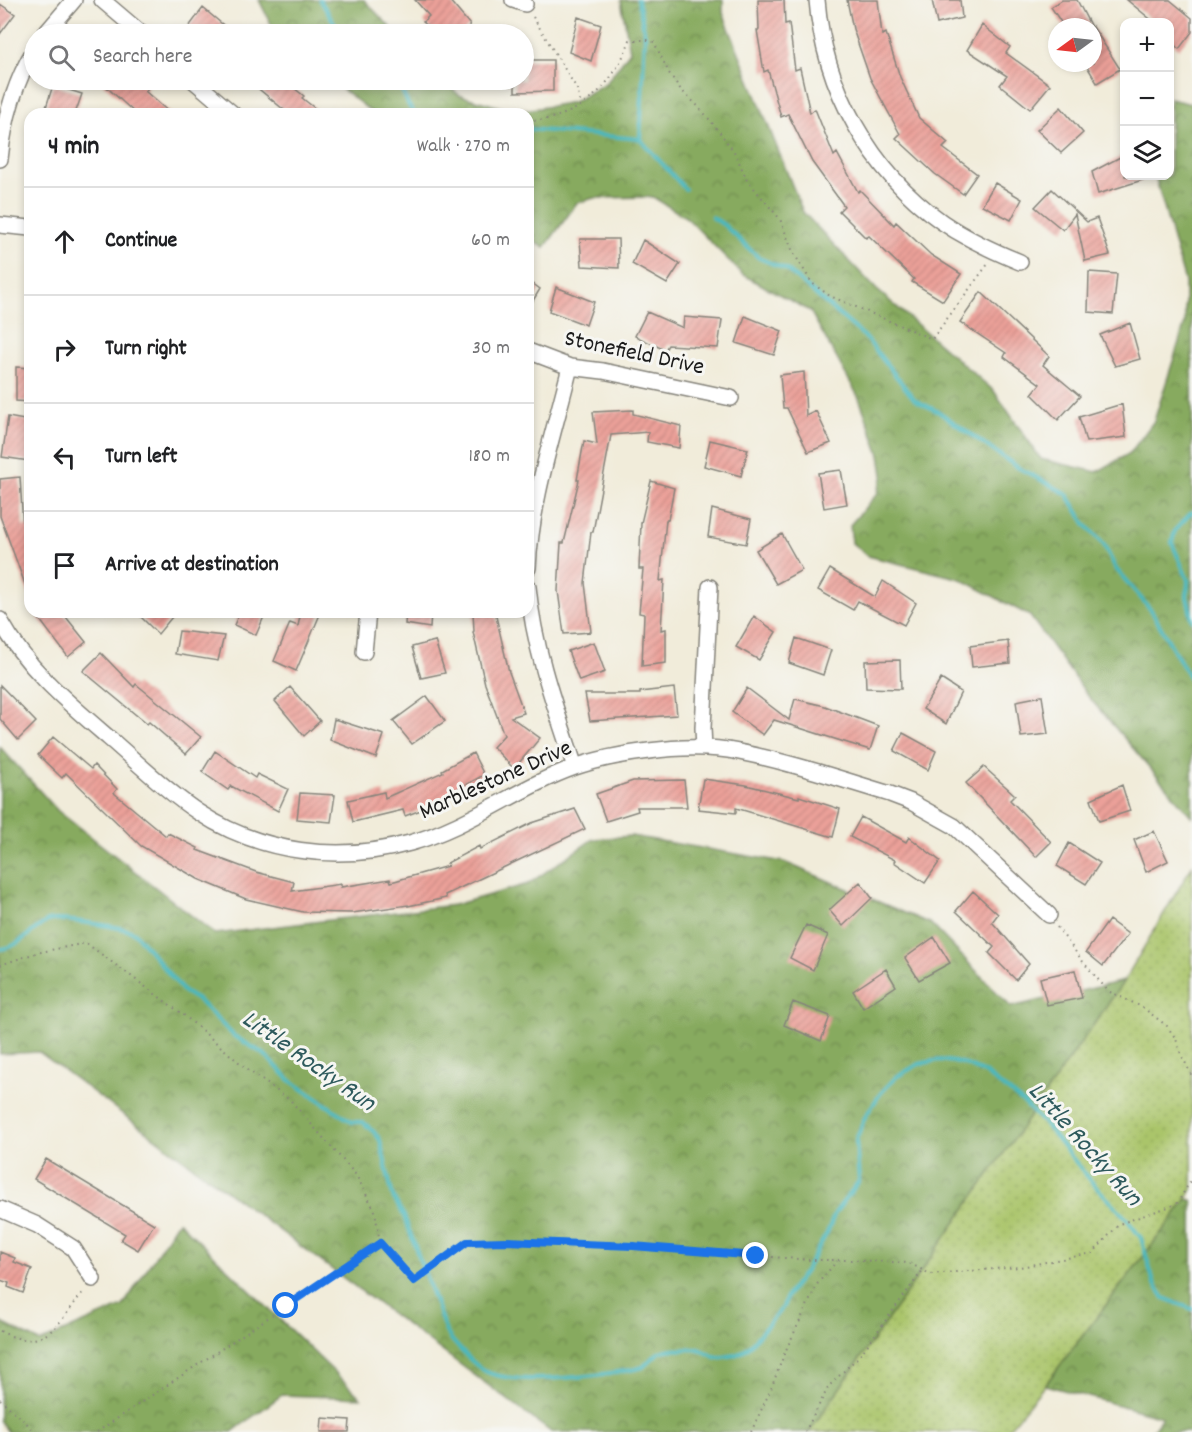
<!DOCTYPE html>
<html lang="en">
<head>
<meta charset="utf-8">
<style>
	body { margin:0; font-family:Dekko,sans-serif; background:#f6f6f6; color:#202124 }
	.controls { position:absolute; right:18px; top:18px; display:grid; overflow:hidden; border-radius:12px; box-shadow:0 3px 9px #0003 }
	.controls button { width:54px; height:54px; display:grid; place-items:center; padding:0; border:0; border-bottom:2px solid #e0e0e0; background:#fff; color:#202124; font:30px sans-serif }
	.compass { position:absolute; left:1048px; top:18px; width:54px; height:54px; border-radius:50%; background:#fff; box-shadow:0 3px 9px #0003; rotate:255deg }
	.stop { position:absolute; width:18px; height:18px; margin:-14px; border:4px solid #1a73e8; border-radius:50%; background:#fff }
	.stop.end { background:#1a73e8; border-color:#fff; box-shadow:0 2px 6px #0008 }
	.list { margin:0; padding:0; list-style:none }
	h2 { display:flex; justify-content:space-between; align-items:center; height:78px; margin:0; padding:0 24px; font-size:26px }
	h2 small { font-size:20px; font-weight:400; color:#757577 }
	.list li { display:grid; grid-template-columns:39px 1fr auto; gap:18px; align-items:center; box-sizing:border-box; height:108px; padding:0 24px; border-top:2px solid #e0e0e0 }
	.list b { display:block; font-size:22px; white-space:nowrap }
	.list em { font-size:20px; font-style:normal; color:#757577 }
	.icon { flex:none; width:33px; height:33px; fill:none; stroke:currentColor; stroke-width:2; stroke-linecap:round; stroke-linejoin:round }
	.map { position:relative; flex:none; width:1192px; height:1432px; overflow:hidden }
	.search { position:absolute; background:#fff; box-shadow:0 3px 9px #0003; left:24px; top:24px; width:510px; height:66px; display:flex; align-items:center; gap:15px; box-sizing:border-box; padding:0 21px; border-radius:33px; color:#757577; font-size:22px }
	.panel { position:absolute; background:#fff; box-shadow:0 3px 9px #0003; left:24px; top:108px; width:510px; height:510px; border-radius:18px }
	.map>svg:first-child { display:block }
	.grass { fill:url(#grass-dots); stroke:#637044; stroke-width:1.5 }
	.forest { fill:url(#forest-crowns); stroke:#52633e; stroke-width:1.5 }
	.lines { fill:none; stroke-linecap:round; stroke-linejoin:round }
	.stream { stroke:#49b8bf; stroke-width:4 }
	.building { fill:url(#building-hatch) }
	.minor-casing { stroke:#86847b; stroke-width:18 }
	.path { stroke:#86847b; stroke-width:2; stroke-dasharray:1.5 4.5; stroke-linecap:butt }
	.minor { stroke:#fff; stroke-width:15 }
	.route { stroke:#1a73e8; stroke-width:8 }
	.labels { text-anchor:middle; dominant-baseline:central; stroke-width:6; stroke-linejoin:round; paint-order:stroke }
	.street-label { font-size:24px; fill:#1c1c1c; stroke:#f6f6f2 }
	.water-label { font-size:26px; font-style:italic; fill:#2e5a5d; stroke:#f6f6f2 }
</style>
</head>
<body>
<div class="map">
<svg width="1192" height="1432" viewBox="0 0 1192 1432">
	<defs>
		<pattern id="grass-dots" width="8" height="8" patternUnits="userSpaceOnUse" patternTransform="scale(1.5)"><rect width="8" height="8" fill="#aac56b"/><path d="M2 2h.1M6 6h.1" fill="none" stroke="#92a95c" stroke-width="1.8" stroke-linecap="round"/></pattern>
		<pattern id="forest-crowns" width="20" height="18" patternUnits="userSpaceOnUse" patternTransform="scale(1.5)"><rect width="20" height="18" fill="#87aa5f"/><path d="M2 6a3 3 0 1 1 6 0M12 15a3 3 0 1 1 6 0" fill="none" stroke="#6e8a4e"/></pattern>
		<pattern id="building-hatch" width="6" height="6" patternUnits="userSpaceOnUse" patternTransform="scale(1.5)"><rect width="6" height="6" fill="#eba099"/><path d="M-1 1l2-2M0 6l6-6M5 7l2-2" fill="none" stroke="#c98983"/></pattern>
	</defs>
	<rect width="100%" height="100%" fill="#f6f6f2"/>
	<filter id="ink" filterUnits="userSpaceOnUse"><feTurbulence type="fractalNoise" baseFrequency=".0167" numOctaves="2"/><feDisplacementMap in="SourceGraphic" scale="12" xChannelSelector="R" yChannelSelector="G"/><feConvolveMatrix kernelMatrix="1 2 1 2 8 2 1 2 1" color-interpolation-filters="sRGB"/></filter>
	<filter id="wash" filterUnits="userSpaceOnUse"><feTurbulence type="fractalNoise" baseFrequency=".008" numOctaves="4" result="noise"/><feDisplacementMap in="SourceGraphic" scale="24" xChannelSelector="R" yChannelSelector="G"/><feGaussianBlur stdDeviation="1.35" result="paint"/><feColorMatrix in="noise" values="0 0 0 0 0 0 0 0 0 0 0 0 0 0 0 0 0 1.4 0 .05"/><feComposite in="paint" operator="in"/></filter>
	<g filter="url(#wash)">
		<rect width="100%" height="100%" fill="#f1ecda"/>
		<path class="grass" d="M1192,866V1189L1187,1199L1045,1385L1006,1432H809L1124,981Z"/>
		<path class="forest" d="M259,0H364L397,34H276Z
			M621,0H723V13L803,212L876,289L994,391L1041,459L1097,472L1130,453L1154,421L1185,323V282L1155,176H1170V99L1192,104V817L1088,696L1030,616L961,579L868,556L852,543L850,525L877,494L883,475L880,455L859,398L810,311L743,275L687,218L653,197L594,198L577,203L545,247L528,239V114H374L331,80H443L459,95L516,112L574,102L607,82L630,51Z
			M0,747L58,811L215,934L454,905L528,884L593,839L631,836L784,862L931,924L1011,1007L1124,981L809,1432H551L39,1052L0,1054Z
			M1187,1199L1192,1200V1432H1151L1162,1417L1045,1385Z
			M178,1221L361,1398L282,1395L232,1432H8L0,1421V1322L40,1342L123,1306Z"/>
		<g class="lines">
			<path class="stream" d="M320,0L339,30L344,34
				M638,0L645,35L640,139
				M397,80L409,106L415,114
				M528,129L640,139L685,189
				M712,217L724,225L759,258L787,270L865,337L915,400L939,412L1017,467L1067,494L1086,525L1104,545L1116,569L1151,610L1192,682
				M1192,512L1175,530L1172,543L1188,580L1187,596L1192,620
				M0,949C19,948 31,929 48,921C57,917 125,927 135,933L184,992L199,1001L234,1036L264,1054L291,1081L352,1122H363L375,1133L380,1140L393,1197L404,1216L446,1332C453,1343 474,1365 485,1371C514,1387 603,1375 636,1369L643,1367L658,1353L666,1350L699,1349L717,1358L735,1355L742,1352L751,1344L783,1307L787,1296L805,1271L827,1233L835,1213L859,1181L856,1140L865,1117L880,1094L896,1077L919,1064L939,1060L962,1063L985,1073L1025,1104L1050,1130L1091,1181L1126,1218L1141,1238L1154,1283L1164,1298L1192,1309"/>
		</g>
		<g id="blocks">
			<path class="building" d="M415,0H449L470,25L460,34H437L423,22L429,16Z
				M758,0H784L785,24L789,23L795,70L800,68L810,113L815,109L834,156L837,153L858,192L860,190L894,225L896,222L931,255L961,274L943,301L912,282L914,279L869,236L866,238L839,211L844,206L812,162L788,114L781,117L768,70L764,72L757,30H759Z
				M847,0H878L882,35L886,33L900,77L919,118L948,143L943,148L977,174L963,194L935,174L896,138L900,134L870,78L853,29Z
				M932,0H960L962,18L937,24Z
				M1062,0H1077L1091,27H1064L1051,7Z
				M1127,0H1170L1192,18V32L1179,49L1170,41V22H1154Z
				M0,4L15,14L0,34Z
				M203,8L234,34H196L188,28Z
				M578,17L601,25L591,61L569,52Z
				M982,25L1010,47L1006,53L1050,85L1030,109L1000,85L1007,76L967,50Z
				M1093,27L1120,69L1097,83L1085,63H1093Z
				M524,60H553V91L515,92V80H524Z
				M99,80H138L148,88L145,91L171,114H136Z
				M248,80H284L304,96L302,98L322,114H289Z
				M53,85L82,94L75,114H44Z
				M1061,107L1083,133L1061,153L1037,130Z
				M1122,156L1125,162V176H1149V178L1098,194L1092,172Z
				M995,183L1022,199L1011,220L982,205Z
				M1052,189L1087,222L1097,218L1110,255L1085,261L1075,214L1063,230L1035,207Z
				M580,239H618L619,268L582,266Z
				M643,240L680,264L667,284L632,264Z
				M1089,272L1117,274L1113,314L1088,312Z
				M528,280L540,289L528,309Z
				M556,287L594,302L586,325L549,311Z
				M981,292L1049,356L1043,365L1080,396L1058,420L1032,394L1040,384L1004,357L1006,353L960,322Z
				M647,312L683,328L684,317L722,320L718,348L668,345L665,350L635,336Z
				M745,316L782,331L774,355L736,343Z
				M1130,323L1140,359L1115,366L1100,335Z
				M16,367L30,368V402L16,401Z
				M804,372L806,416L816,411L831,443L808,452L787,408H783L780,375Z
				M1122,404L1126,437L1086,442L1079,417Z
				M633,410V414L681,426L679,448L647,442L648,432L611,435L593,532H591L585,583L591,632L564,634L558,591L561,543H564L579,480H577L584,441L597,444L593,412Z
				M8,417L30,421L29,461L2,457Z
				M710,440L748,449L741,476L704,466Z
				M841,470L847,504L824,508L818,473Z
				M20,477L23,527L30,524L29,595L0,516V479Z
				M651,481L674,488L668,520H666L660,581L664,580L661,630L666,629V663L642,666L644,614L639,613L643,569H639L641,523Z
				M712,509L751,519L746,544L708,537Z
				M782,534L802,570L776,584L756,550Z
				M830,569L875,597L883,581L916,603L904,625L858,601L853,610L818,590Z
				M34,612H62L86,642L68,657Z
				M136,612H167L172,617L158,634Z
				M240,612H266L256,635L234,625Z
				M301,612H321L296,671L274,661L290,623L298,626Z
				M406,612H431L430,628L405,624Z
				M473,612H495L509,672L524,713L511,717L540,738L514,769L493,747L504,735L485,684L473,632L474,631Z
				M754,616L776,632L759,660L736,647Z
				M179,631L224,636L218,661L175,654Z
				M796,638L831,650L823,675L789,663Z
				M435,641L445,673L421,678L412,647Z
				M1008,641L1010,663L972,667L970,646Z
				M594,642L605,672L579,681L568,651Z
				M101,653L134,687L136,684L201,737L186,754L149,722L147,724L83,671Z
				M900,660L901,689L866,688L865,661Z
				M941,679L961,692L946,724L923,709Z
				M0,685L36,722L18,740L0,719Z
				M290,687L320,721L304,736L275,701Z
				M674,688L677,715L590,721L585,694H640V692Z
				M747,688L789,720L795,699L825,706L878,726L870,750L774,720L763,735L732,712Z
				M427,696L445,721L412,744L393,721Z
				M1042,696L1048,734L1021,737L1016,701Z
				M334,719L384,735L376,758L330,740Z
				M903,733L936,751L928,770L894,751Z
				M53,737L91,769L94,765L117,789L114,793L166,836L168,833L198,848L197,850L256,872L294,882L292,891L341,884V887L390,879L391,882L448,866L447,863L479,846L480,849L532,823L575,809L585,829L445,895L446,898L408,906V905L352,913L303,912L246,899L198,879L141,846L66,773L62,778L38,755Z
				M215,751L255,778L257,774L288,789L278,811L231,786L228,790L202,772Z
				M473,753L484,775L441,798L442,802L405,816L403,810L353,822L348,800L384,792L385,798L443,772L442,770Z
				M984,767L1015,795L1010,800L1051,842L1036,857L966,783Z
				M703,779L746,785L799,798V796L840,809L833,837L736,808V813L698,809Z
				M684,780L687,807H637L638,811L606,821L596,794L633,781Z
				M1122,785L1130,811L1099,821L1091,799Z
				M300,793L335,795L331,822L297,819Z
				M861,817L906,842L909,837L940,861L925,883L894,862L895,860L850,837Z
				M1154,831L1168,861L1146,872L1134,840Z
				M1069,843L1100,863L1086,884L1057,866Z
				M860,882L872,898L843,926L829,910Z
				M973,891L998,914L992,922L1029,964L1016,980L989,953L994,947L956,911Z
				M1109,920L1128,934L1103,966L1086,952Z
				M806,925L828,935L813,970L790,958Z
				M934,937L950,963L919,980L905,958Z
				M886,969L896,986L863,1008L853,991Z
				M1075,970L1082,998L1047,1005L1040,978Z
				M793,1002L830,1016L821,1041L784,1025Z
				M46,1159L154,1224L138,1250L121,1240L125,1234L34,1179Z
				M0,1252L15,1258L14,1262L32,1269L23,1293L8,1287L9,1283L0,1280Z
				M322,1418L350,1420L349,1432H321Z"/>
		</g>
	</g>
	<g filter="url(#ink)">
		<use href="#blocks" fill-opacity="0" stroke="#86847b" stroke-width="1.5"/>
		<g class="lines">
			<g class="minor-casing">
				<path id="minor" d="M102,0L142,34
					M513,0L525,4
					M817,0C824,88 870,171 942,222C967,239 993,251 1020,262
					M45,34L74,0
					M193,80L233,114
					M0,159C4,120 14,84 34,50
					M0,225L30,228
					M528,351L570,367L603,371L731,398
					M528,568C531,500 554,433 570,367
					M528,587C534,649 555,707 575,767
					M0,620C27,669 67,702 109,738C138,763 166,791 198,812C260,853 338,863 410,843C469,827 518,787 575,767C598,759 625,754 649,751C678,747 710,746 739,752C790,762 840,779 890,794L911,802L954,826L1049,915
					M364,652L368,612
					M704,748L703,728L710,587
					M0,1209L37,1225L73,1248L93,1279"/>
			</g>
			<path class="path" d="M533,17L577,89L581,106
				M528,121C580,119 612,88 630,40H649L654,42L669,73L681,90L700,108L718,130L735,153L747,180L780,219L793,252L812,283L830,296L932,339L988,264
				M1057,927L1084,963L1108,991L1142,1007L1167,1026L1176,1039L1181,1054L1192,1076
				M0,965L36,953L86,943L185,1016L248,1070L291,1101L356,1175L375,1211L380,1243L414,1281L467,1242L506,1241L633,1246L811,1260H855L909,1263L930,1274L1020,1267L1093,1253L1119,1224L1177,1204L1192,1178
				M0,1331C46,1355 58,1323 84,1291
				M0,1399L36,1432
				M97,1432L380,1243
				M751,1432L771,1389L785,1352L818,1283L837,1261
				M805,1432L829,1386L860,1355L923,1270"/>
			<use href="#minor" class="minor"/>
		</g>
	</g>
	<g class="lines" filter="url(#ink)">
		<path class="route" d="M286,1306L380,1243L414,1281L467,1242L506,1241L633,1246L756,1256"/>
	</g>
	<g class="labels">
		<g class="street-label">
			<text transform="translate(634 354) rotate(12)">Stonefield Drive</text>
			<text transform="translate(496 781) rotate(-24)">Marblestone Drive</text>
		</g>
		<g class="water-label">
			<text transform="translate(308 1062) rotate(35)">Little Rocky Run</text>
			<text transform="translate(1084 1145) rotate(48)">Little Rocky Run</text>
		</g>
	</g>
</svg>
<div class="controls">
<button>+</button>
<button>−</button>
<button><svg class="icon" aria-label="layers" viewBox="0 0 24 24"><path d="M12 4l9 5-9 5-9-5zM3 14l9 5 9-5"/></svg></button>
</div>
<svg class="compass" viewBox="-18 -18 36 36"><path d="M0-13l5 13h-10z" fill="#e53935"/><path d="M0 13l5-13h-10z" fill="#757577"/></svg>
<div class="stop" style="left:286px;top:1306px"></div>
<div class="stop end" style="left:756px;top:1256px"></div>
<div class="search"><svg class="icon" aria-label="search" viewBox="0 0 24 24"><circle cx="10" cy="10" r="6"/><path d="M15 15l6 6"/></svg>Search here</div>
<section class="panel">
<h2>4 min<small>Walk · 270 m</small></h2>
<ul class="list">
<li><svg class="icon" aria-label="ahead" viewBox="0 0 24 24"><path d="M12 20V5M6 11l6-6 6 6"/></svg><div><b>Continue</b></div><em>60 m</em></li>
<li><svg class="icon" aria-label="right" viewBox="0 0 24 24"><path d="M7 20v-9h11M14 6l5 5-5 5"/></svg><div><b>Turn right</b></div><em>30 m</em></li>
<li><svg class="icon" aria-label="left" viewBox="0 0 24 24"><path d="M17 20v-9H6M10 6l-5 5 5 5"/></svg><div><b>Turn left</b></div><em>180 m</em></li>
<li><svg class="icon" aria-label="arrive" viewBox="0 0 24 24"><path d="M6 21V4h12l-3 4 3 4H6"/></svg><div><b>Arrive at destination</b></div></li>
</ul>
</section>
</div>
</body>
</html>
